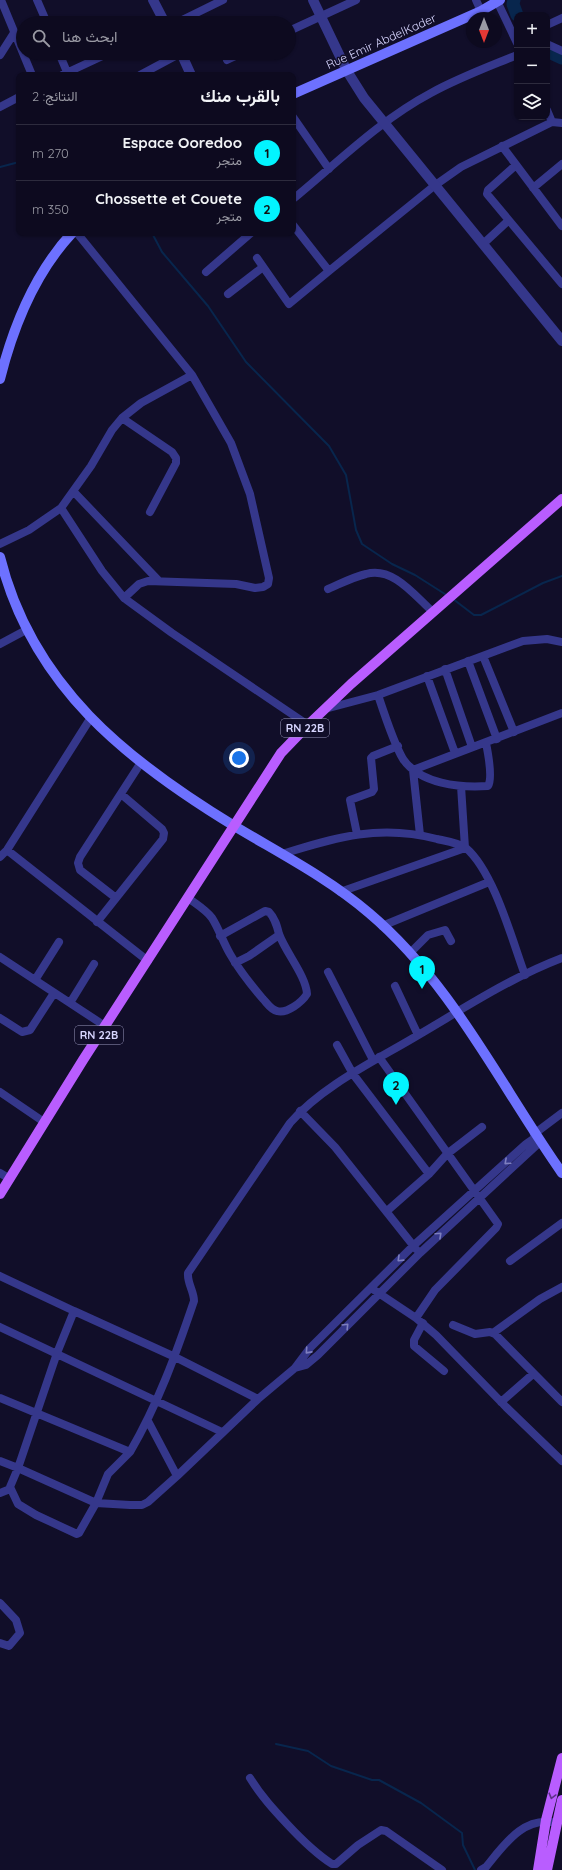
<!DOCTYPE html>
<html lang="ar">
<head>
<meta charset="utf-8">
<style>
	body { margin:0; font-family:Quicksand,Vazirmatn,sans-serif; background:#1b182c; color:#f1f3f6; direction:rtl }
	.controls { position:absolute; right:12px; top:12px; display:grid; overflow:hidden; border-radius:8px; box-shadow:0 1px 3px #0004 }
	.controls button { width:36px; height:36px; display:grid; place-items:center; padding:0; border:0; border-bottom:1px solid #2d2b3d; background:#0d0a1f; color:#f1f3f6; font:20px sans-serif }
	.compass { position:absolute; left:466px; top:12px; width:36px; height:36px; border-radius:50%; background:#0d0a1f; box-shadow:0 1px 3px #0004; rotate:180deg }
	.you { position:absolute; left:239px; top:758px; width:14px; height:14px; margin:-10px; border:3px solid #fff; border-radius:50%; background:#1a73e8; box-shadow:0 0 0 6px #1a73e833 }
	.badge { display:grid; place-items:center; width:26px; height:26px; border-radius:50%; background:#02f4ff; color:#111; font-size:13px; font-weight:700 }
	.pin { position:absolute; translate:-50% -33px; filter:drop-shadow(0 1px 2px #0008) }
	.pin::after { content:''; position:absolute; top:21px; width:14px; height:12px; background:inherit; clip-path:polygon(0 0,100% 0,50% 100%) }
	.list { margin:0; padding:0; list-style:none }
	h2 { display:flex; justify-content:space-between; align-items:center; height:52px; margin:0; padding:0 16px; font-size:17px }
	h2 small { font-size:13px; font-weight:400; color:#9a9aa4 }
	.list li { display:grid; grid-template-columns:26px 1fr auto; gap:12px; align-items:center; box-sizing:border-box; height:56px; padding:0 16px; border-top:1px solid #2d2b3d }
	.list b { display:block; font-size:15px; white-space:nowrap }
	.list p { margin:0; font-size:13px; white-space:nowrap; color:#9a9aa4 }
	.list em { font-size:13px; font-style:normal; color:#9a9aa4 }
	.icon { flex:none; width:22px; height:22px; fill:none; stroke:currentColor; stroke-width:2; stroke-linecap:round; stroke-linejoin:round }
	.map { position:relative; flex:none; width:562px; height:1870px; overflow:hidden; direction:ltr }
	.search { position:absolute; background:#0d0a1f; box-shadow:0 1px 3px #0004; left:16px; top:16px; width:280px; height:44px; display:flex; align-items:center; gap:10px; box-sizing:border-box; padding:0 14px; border-radius:22px; color:#9a9aa4; font-size:15px }
	.panel { position:absolute; background:#0d0a1f; box-shadow:0 1px 3px #0004; left:16px; top:72px; width:280px; height:164px; border-radius:8px; direction:rtl }
	.map>svg:first-child { display:block }
	.lines { fill:none; stroke-linecap:round; stroke-linejoin:round }
	.stream { stroke:#08264d; stroke-width:2 }
	.river { stroke:#08264d; stroke-width:13 }
	.minor { stroke:#35378b; stroke-width:8 }
	.tertiary { stroke:#35378b; stroke-width:10 }
	.secondary { stroke:#6d71ff; stroke-width:10 }
	.primary { stroke:#b95dff; stroke-width:10 }
	.oneway { stroke:#7e7fbf }
	.oneway2 { stroke:#5d3289 }
	.labels { text-anchor:middle; dominant-baseline:central; stroke-width:3; stroke-linejoin:round; paint-order:stroke }
	.shield { fill:#110e29; stroke:#9c9abf; stroke-width:1 }
	.shield-label { font-size:11px; font-weight:bold; fill:#d8d6ff }
	.street-label { font-size:12px; fill:#d8d6ff; stroke:#110e29 }
</style>
</head>
<body>
<div class="map">
<svg width="562" height="1870" viewBox="0 0 562 1870">
	<rect width="100%" height="100%" fill="#110e29"/>
	<g class="lines">
		<path class="stream" d="M0,167L19,162
			M152,233L162,252L208,306L246,362L329,446L346,475L356,530L362,544L392,564L415,575L448,596
			M453,599L474,615H481L543,583L562,576
			M276,1744L308,1751L331,1766L372,1780H379L421,1803L462,1833L463,1845L475,1870"/>
		<path class="river" d="M514,0L513,4L517,15
			M547,51L562,58"/>
		<path class="minor" d="M1,0L32,75
			M37,0L47,23
			M476,0L481,11
			M497,1L517,43
			M176,23L223,0
			M547,25L562,18
			M289,31L356,0
			M547,44L562,51
			M59,53L67,72
			M0,55L14,33
			M227,60L242,53
			M62,75L109,53
			M140,75L181,53
			M0,107L19,97
			M547,110L552,122
			M293,117L329,169
			M502,146L562,226
			M516,165L488,190L487,194L562,284
			M533,188L562,164
			M293,199C337,163 380,120 431,93C458,78 488,67 517,55
			M293,225L329,271L434,186L461,167L552,122L562,123
			M77,233L192,375L231,443L250,494L269,578L268,584L263,587L255,588L236,584L148,581L139,584L124,598
			M483,244L508,221
			M257,258L289,304L329,271
			M206,272L251,233
			M228,294L263,267
			M192,375L141,403L122,418L112,430L91,466L61,508L102,571L124,598L172,633L308,725
			M122,418L172,452L176,458V463L150,512
			M74,492L159,581
			M0,544L29,530L61,508
			M328,589C340,584 353,577 366,574C393,566 415,596 433,612
			M0,644L28,629
			M483,656L514,732
			M468,661L497,739
			M445,669L472,747
			M427,676L455,753
			M378,695C384,713 394,744 403,759C420,784 460,788 488,786C493,778 488,753 486,743
			M325,709L378,695L523,641L547,639L562,642
			M357,834L350,800L372,792L374,789L371,758L373,756L398,746
			M420,835L413,770L562,713
			M7,850L148,961
			M282,854C337,837 380,824 437,839C446,841 459,843 466,848C494,872 512,940 525,975
			M0,857L7,850L90,719
			M340,892L465,848L461,786
			M116,898L80,870L78,863L80,857L140,764
			M188,898C196,904 206,910 212,918C219,929 223,942 230,954C239,970 251,985 263,999C267,1003 271,1010 277,1011C287,1014 302,1002 307,994C306,976 286,953 279,934C277,926 275,918 269,912L265,911L220,936
			M97,922L163,839L164,833L162,829L121,794
			M382,926L489,882
			M410,953L428,935L445,930L451,941
			M0,957L105,1026
			M235,963L249,956L279,935
			M328,972L373,1060
			M35,980L59,942
			M395,986L418,1035
			M70,1003L94,964
			M0,1018L22,1032L30,1030L54,993
			M337,1045L353,1074L429,1174
			M379,1057L498,1224L496,1228L435,1290L416,1318
			M0,1092L44,1122
			M300,1111L335,1147L416,1249
			M534,1134L562,1113
			M0,1173L10,1179
			M387,1211L429,1174L447,1154L482,1127
			M510,1261L562,1223
			M0,1276L74,1311
			M374,1290L416,1318L436,1335L506,1407L562,1461
			M423,1323L414,1340V1346L444,1371
			M453,1325L475,1334L490,1332L495,1334L562,1402
			M0,1327L222,1432
			M493,1333L540,1299L562,1287
			M295,1368L306,1365L318,1355L420,1253L540,1142
			M0,1398L130,1452C158,1404 176,1354 194,1301C194,1291 187,1283 188,1273L290,1123C323,1085 377,1060 420,1034C466,1007 512,977 562,958
			M501,1402L533,1374
			M148,1421L177,1476L258,1399L295,1368L310,1348L413,1246L526,1144L536,1137
			M130,1452L108,1474L96,1503L79,1533L77,1534L36,1515L18,1504L10,1487L18,1468L96,1503L130,1505H142L148,1502L177,1476
			M0,1461L18,1468L57,1353L74,1311L175,1357L258,1399
			M0,1493L10,1489
			M0,1603L16,1620L20,1633L9,1646L0,1643
			M250,1778C261,1796 274,1810 288,1825C302,1840 315,1853 332,1864H336L358,1845L381,1830L386,1831L442,1870
			M481,1870L486,1867C504,1845 524,1815 556,1823"/>
		<path class="tertiary" d="M153,0L165,23
			M313,0L347,71L364,98L562,341
			M181,53L191,75"/>
		<path class="secondary" d="M293,94L481,11L500,0
			M0,379C13,327 35,273 72,233
			M0,557C32,686 127,761 236,827C281,854 328,878 369,913C452,983 500,1085 562,1173"/>
		<path class="primary" d="M0,1194L83,1060L281,753L308,725L351,684L562,499
			M538,1870L546,1820L562,1758
			M547,1870L562,1800"/>
	</g>
	<defs><path id="oneway-chevron" d="M-2-3.5L2.5 0L-2 3.5" fill="none" stroke-width="1.6" stroke-linecap="round" stroke-linejoin="round"/></defs>
	<g class="oneway">
		<use href="#oneway-chevron" transform="translate(507 1162) rotate(138)"/>
		<use href="#oneway-chevron" transform="translate(439 1235) rotate(-43)"/>
		<use href="#oneway-chevron" transform="translate(400 1259) rotate(136)"/>
		<use href="#oneway-chevron" transform="translate(346 1326) rotate(-46)"/>
		<use href="#oneway-chevron" transform="translate(308 1351) rotate(132)"/>
	</g>
	<use class="oneway2" href="#oneway-chevron" transform="translate(552 1796) rotate(105)"/>
	<g class="labels">
		<g class="shield">
			<rect x="281" y="719" width="48" height="18" rx="3"/>
			<rect x="75" y="1026" width="48" height="18" rx="3"/>
		</g>
		<g class="shield-label">
			<text x="305" y="728">RN 22B</text>
			<text x="99" y="1035">RN 22B</text>
		</g>
		<g class="street-label">
			<text transform="translate(381 41) rotate(-24)">Rue Emir AbdelKader</text>
		</g>
	</g>
</svg>
<div class="controls">
<button>+</button>
<button>−</button>
<button><svg class="icon" aria-label="layers" viewBox="0 0 24 24"><path d="M12 4l9 5-9 5-9-5zM3 14l9 5 9-5"/></svg></button>
</div>
<svg class="compass" viewBox="-18 -18 36 36"><path d="M0-13l5 13h-10z" fill="#e53935"/><path d="M0 13l5-13h-10z" fill="#9a9aa4"/></svg>
<div class="you"></div>
<div class="pin badge" style="left:422px;top:989px">1</div>
<div class="pin badge" style="left:396px;top:1105px">2</div>
<div class="search"><svg class="icon" aria-label="search" viewBox="0 0 24 24"><circle cx="10" cy="10" r="6"/><path d="M15 15l6 6"/></svg>ابحث هنا</div>
<section class="panel">
<h2>بالقرب منك<small>النتائج: 2</small></h2>
<ul class="list">
<li><span class="badge">1</span><div><b>Espace Ooredoo</b><p>متجر</p></div><em>270 m</em></li>
<li><span class="badge">2</span><div><b>Chossette et Couete</b><p>متجر</p></div><em>350 m</em></li>
</ul>
</section>
</div>
</body>
</html>
